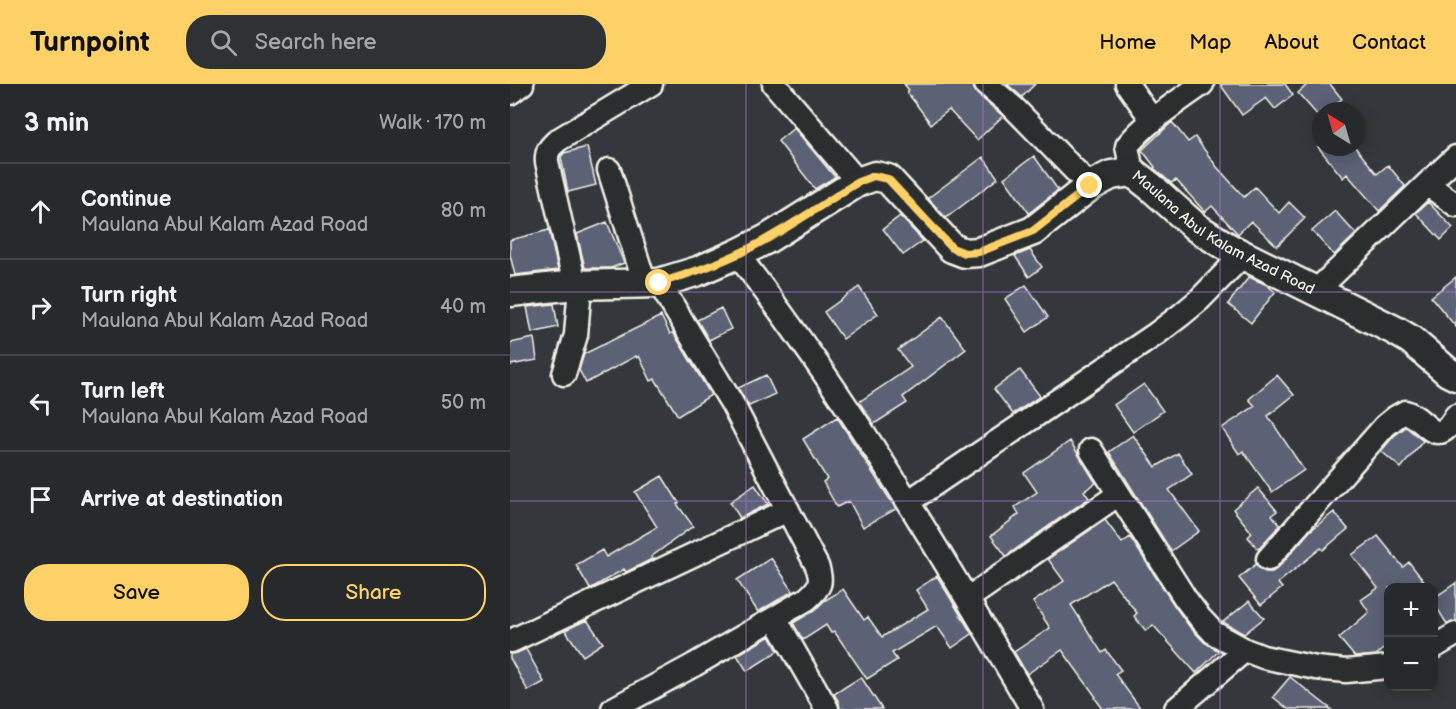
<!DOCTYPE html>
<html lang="en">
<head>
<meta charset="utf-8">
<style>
	body { margin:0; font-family:"Balsamiq Sans",sans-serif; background:#2f3235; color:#f1f3f6 }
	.controls { position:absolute; right:18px; bottom:18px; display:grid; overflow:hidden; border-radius:12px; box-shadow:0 3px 15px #0003 }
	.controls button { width:54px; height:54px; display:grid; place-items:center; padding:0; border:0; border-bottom:2px solid #434649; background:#272a2d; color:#f1f3f6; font:30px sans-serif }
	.compass { position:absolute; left:802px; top:18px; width:54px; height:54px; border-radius:50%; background:#272a2d; box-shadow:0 3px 15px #0003; rotate:323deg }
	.stop { position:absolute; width:18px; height:18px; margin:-14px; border:4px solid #ffd166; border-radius:50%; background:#fff }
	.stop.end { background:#ffd166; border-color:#fff; box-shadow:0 2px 6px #0008 }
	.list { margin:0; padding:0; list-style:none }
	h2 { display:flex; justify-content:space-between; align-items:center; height:78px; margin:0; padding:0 24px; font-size:26px }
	h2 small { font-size:20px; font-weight:400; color:#a4a7aa }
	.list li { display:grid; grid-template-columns:39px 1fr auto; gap:18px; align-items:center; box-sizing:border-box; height:96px; padding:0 24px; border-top:2px solid #434649 }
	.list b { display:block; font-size:22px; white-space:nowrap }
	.list p { margin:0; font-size:20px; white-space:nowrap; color:#a4a7aa }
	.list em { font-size:20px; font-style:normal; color:#a4a7aa }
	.actions { display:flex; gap:12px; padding:18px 24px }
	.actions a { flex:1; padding:14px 0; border:2px solid #ffd166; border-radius:24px; text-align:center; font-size:21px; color:#ffd166 }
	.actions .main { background:#ffd166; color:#111 }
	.icon { flex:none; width:33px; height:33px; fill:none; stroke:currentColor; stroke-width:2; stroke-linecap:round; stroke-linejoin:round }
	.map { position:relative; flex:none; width:946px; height:625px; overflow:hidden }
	header { display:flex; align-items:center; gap:36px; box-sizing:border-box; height:84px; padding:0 30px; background:#ffd166; color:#111 }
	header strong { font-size:28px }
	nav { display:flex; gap:33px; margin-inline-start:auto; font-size:21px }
	.search { width:420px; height:54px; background:#2f3235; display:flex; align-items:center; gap:15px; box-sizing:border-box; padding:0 21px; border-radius:24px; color:#a4a7aa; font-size:22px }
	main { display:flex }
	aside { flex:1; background:#272a2d }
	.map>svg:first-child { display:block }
	.building { fill:#5b6274; stroke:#f4f1e8; stroke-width:1.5 }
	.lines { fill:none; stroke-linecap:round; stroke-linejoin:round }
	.minor-casing { stroke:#f4f1e8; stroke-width:27 }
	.tertiary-casing { stroke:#f4f1e8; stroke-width:33 }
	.minor { stroke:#2a2d2e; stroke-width:22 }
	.tertiary { stroke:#2a2d2e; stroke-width:28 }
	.route { stroke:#ffd166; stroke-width:8 }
	.grid { fill:none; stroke:#a571cd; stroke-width:1.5; stroke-opacity:0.55 }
	.labels { text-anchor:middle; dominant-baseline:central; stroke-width:6; stroke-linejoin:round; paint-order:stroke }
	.street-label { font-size:15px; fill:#f4f1e8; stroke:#2a2d2e }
</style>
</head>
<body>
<header>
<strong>Turnpoint</strong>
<div class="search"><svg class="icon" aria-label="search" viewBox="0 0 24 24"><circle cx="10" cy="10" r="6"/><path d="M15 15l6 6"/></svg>Search here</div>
<nav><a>Home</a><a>Map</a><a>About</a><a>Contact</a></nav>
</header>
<main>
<aside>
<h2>3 min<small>Walk · 170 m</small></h2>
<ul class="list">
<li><svg class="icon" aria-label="ahead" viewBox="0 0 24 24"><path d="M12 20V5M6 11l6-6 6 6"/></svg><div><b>Continue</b><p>Maulana Abul Kalam Azad Road</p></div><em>80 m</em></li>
<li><svg class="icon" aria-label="right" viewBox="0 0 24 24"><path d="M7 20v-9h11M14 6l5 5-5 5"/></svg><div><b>Turn right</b><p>Maulana Abul Kalam Azad Road</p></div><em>40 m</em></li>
<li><svg class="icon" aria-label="left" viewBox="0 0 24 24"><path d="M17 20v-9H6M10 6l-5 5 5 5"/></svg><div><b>Turn left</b><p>Maulana Abul Kalam Azad Road</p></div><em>50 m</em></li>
<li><svg class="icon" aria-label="arrive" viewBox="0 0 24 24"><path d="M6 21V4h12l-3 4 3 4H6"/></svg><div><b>Arrive at destination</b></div></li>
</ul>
<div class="actions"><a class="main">Save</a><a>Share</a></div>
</aside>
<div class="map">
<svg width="946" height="625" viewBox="0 0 946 625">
	<rect width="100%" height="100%" fill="#34383c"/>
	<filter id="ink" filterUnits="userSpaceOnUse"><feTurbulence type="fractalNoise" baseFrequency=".0167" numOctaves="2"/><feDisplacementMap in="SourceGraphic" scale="12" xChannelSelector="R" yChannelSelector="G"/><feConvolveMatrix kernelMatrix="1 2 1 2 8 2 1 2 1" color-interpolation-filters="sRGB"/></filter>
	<g filter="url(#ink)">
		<path class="building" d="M394,0H463L464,5L467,10L493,32L467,56L439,26L421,40L397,8L399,6Z
			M497,0H525L512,13Z
			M710,0H775L783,11L765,25L756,14L732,31Z
			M798,0H820L832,15L818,27H811V33L810,34L788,9Z
			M662,38L678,58L685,53L707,83L734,113L745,103L769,129L779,118L795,134L767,162L741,137L728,150L702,122L695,128L666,96L661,99L645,85L644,84L645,83L632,66Z
			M284,44L325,93L305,105L268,57Z
			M77,63L86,101L58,108L51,73L54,69Z
			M808,63H845L867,90L878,81L895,102L869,127L837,90L833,94Z
			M524,72L548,106L519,129L494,94Z
			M473,73L488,94L436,134L418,114Z
			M918,118L943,144L931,156L906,129Z
			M825,127L846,150L824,171L802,147Z
			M390,132L413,157L393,171L373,145Z
			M97,138L114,179L101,184H75L67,150Z
			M39,146L48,186L5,191L0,171V156Z
			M520,166L532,183L519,193L505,172Z
			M739,193L757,201L765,208L741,239L718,220Z
			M946,193V243L921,213Z
			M516,201L538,233L517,248L495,215Z
			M349,203L368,230L333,255L314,228Z
			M44,220L48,243L22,249L17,223Z
			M211,224L221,245L199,256L187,236Z
			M151,232L160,250L163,248L201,311L168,332L145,295L141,297L129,272L127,274L126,272L76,299L69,286L74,270Z
			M432,233L456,265L393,313L397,319L364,340L349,318L401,283L388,266Z
			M24,254L27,276L0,281V259Z
			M510,286L530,312L503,330L484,305Z
			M256,291L265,310L239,322L228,304Z
			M767,291L784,311L758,332L794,386L762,408L733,367L729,370L712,344L745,322L739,315Z
			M634,300L653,327L623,348L604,321Z
			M327,333L386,425L353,443L339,417L327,423L313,398L317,395L293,355Z
			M896,343L913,357L891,384L871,367L884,352Z
			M623,351L646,383L668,369L682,390L659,406L689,447L661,467L599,368Z
			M560,357L586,399L574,407L579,414L496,472L481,452L509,430L505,423L527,408L514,389Z
			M152,392L169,419L167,420L183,442L141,473L142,475L116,488L114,485L80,505L66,481L92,466L96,473L147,443L125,408Z
			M245,401L258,420L230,434L220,418Z
			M748,404L767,427L762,431L770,441L748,465L738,453L742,449L723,425Z
			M824,428L838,445L813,466L811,464L768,499L772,504L751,521L729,494L746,480L750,485L756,488H762L768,484L800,447Z
			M595,436L612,459L620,453L664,521L679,542L694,558L709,567L686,589L643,541L636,547L624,532L627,529L601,495L561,521L592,569L596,566L611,586L605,590L631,625H593L585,614L586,613L552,566L517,590L504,568L540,544L523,518L554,497L538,475Z
			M868,452L893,483L899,478L919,504H879V560L866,571L845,573L829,554L859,528L851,516L868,504L842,471Z
			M261,474L283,507L248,528L227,496Z
			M427,492L462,550L442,564L427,542L382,569L387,576L357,595L324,547L321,549L316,541L293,556L283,539L304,527L314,517L333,505L354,536L358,533L372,553L418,525L406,506Z
			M946,499V537L937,540L924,519V514Z
			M739,517L754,534L734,550L713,538Z
			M77,536L93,559L73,572L55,546Z
			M260,552L268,567L237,587L227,571Z
			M16,565L34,598L18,607L0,574V570L7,569Z
			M351,593L372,625H330L329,618L324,610Z
			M780,593L821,625H778L763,613Z"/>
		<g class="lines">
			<g class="minor-casing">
				<path id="minor" d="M264,0L348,98
					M476,0L503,23L580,102
					M617,0L643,37
					M0,9L12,0
					M99,86L135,200
					M622,88L617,62C637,37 666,19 692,0
					M917,100L946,121
					M227,170C338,313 431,469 522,625
					M65,201L37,78C36,67 40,63 48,56L141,0
					M806,207L917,100L946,73
					M54,290L66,251L70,202
					M581,366L675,514L690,534L704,549L735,566L753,573L806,584L836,587L878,583
					M398,418L646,250L671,231L689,216L733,171
					M758,475L875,342L886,333L895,328C916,333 925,368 946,332
					M457,515L609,410
					M265,534L317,625
					M1,557L278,426
					M924,563L946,550
					M103,625L184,581L297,515C310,503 313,499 307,482L223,321L149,199
					M666,625L735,566"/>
			</g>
			<g class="tertiary-casing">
				<g id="tertiary">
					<path id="s1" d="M0,208L65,201L149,199L188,187L227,170L257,155L348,98L365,92L378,95L442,164L455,169L469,168L523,147L580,102L601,91L622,88L641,103L687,144L719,164L886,247L901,256L938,288L946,292"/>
				</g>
			</g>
			<use href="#minor" class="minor"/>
			<use href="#tertiary" class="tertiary"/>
		</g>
	</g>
	<g class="lines" filter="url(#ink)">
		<path class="route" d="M149,199C176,191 202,182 228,170C270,150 308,123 348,98L364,92L378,95L442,164L455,169L469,168L523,147L580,102"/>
	</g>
	<path class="grid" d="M236,0V625M473,0V625M710,0V625M0,208H946M0,417H946"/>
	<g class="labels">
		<g class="street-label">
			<text stroke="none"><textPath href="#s1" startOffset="813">Maulana Abul Kalam Azad Road</textPath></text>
		</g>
	</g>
</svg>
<div class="controls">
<button>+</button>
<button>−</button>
</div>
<svg class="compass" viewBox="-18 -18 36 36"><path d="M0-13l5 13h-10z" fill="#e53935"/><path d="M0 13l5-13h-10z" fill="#a4a7aa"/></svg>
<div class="stop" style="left:149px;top:199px"></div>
<div class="stop end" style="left:580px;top:102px"></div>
</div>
</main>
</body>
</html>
